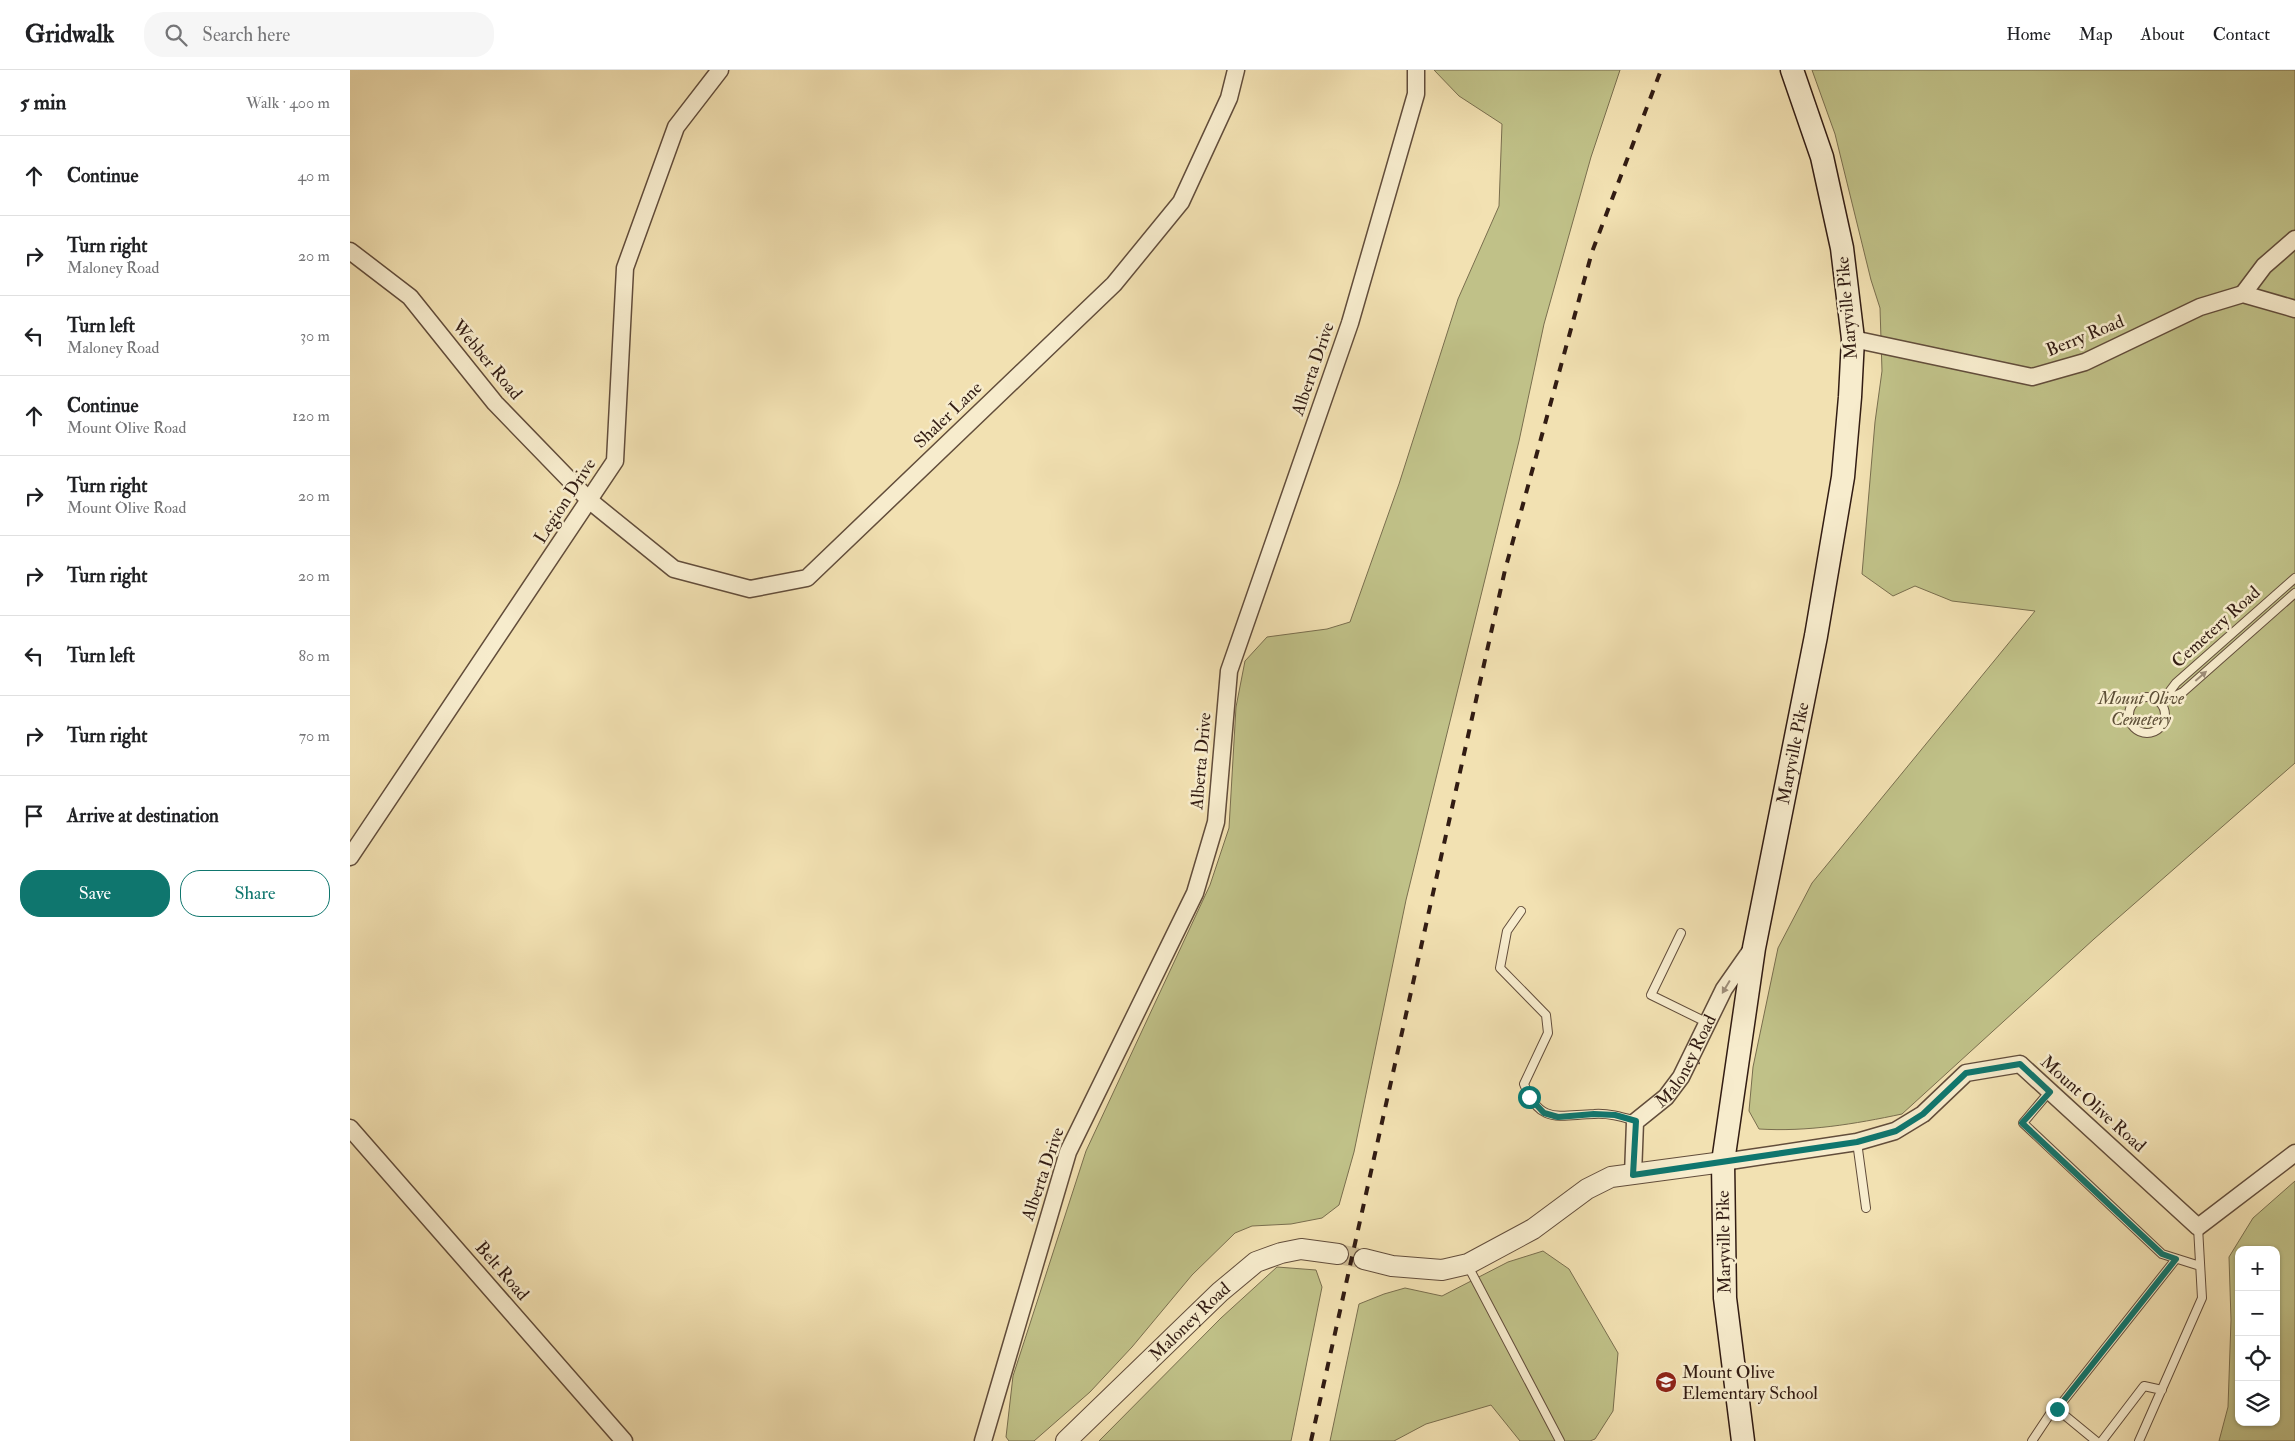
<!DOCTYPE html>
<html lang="en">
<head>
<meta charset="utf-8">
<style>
	body { margin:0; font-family:"IM FELL Double Pica",serif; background:#f6f6f6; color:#202124 }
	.controls { position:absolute; right:15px; bottom:15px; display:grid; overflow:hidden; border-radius:10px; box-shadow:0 1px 4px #0004 }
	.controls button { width:45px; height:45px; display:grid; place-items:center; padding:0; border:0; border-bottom:1px solid #e0e0e0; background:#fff; color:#202124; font:25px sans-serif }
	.stop { position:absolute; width:15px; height:15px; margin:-11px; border:4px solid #0f766e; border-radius:50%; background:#fff }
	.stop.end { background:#0f766e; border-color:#fff; box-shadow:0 1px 5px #0008 }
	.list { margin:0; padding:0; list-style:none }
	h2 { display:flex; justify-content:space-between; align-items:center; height:65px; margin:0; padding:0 20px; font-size:21px }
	h2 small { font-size:16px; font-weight:400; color:#757577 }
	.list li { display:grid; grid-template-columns:32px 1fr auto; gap:15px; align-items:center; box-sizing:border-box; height:80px; padding:0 20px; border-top:1px solid #e0e0e0 }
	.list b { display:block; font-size:19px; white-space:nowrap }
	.list p { margin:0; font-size:16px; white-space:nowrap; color:#757577 }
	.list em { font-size:16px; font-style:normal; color:#757577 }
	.actions { display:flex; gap:10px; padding:15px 20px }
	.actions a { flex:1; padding:11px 0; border:1px solid #0f766e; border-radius:20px; text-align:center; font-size:18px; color:#0f766e }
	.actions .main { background:#0f766e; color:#fff }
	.icon { flex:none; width:28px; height:28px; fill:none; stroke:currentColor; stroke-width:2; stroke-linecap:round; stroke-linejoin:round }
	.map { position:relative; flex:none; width:1945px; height:1371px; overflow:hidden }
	header { display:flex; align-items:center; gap:30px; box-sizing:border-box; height:70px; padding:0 25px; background:#fff; border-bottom:1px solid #e0e0e0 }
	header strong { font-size:24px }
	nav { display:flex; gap:28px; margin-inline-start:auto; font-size:18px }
	.search { width:350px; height:45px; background:#f6f6f6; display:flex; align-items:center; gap:12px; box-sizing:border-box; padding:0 18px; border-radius:20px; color:#757577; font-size:19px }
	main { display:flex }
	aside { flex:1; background:#fff }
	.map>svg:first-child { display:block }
	.green { fill:#c0c188; stroke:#796e4e; fill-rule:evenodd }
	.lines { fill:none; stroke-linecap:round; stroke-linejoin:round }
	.tertiary-tunnel { stroke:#ccba92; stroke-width:20; stroke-dasharray:20 10; stroke-linecap:butt }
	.service-casing { stroke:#624d3b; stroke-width:10 }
	.minor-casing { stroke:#624d3b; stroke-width:19 }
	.tertiary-casing { stroke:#624d3b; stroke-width:22 }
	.secondary-casing { stroke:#321c13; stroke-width:25 }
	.service { stroke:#f7eccd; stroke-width:8 }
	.minor { stroke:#f7eccd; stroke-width:16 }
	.tertiary { stroke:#f7eccd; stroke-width:20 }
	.secondary { stroke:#f7eccd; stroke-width:22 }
	.rail { stroke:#321c13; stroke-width:4; stroke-dasharray:9 9; stroke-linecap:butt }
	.oneway { fill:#9e8e79 }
	.route { stroke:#0f766e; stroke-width:6 }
	.labels { text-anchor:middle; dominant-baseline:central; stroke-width:5; stroke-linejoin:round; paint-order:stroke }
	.street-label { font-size:18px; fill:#321c13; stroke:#f7eccd }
	.park-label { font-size:18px; font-style:italic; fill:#5d4e36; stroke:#f7eccd }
	.poi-label { font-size:18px; fill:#321c13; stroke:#f7eccd; text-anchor:start }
</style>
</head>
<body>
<header>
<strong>Gridwalk</strong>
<div class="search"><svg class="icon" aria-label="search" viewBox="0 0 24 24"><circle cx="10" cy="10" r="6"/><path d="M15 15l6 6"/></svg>Search here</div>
<nav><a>Home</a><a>Map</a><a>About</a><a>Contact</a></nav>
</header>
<main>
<aside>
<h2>5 min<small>Walk · 400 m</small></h2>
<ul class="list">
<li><svg class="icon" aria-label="ahead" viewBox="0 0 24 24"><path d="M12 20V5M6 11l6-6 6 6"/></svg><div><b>Continue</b></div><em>40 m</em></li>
<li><svg class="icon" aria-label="right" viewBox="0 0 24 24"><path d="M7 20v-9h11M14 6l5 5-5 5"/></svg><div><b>Turn right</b><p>Maloney Road</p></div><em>20 m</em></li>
<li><svg class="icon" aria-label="left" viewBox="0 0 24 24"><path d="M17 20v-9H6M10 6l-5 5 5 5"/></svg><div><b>Turn left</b><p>Maloney Road</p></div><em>30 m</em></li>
<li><svg class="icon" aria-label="ahead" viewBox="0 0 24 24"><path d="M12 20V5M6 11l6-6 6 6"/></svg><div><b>Continue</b><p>Mount Olive Road</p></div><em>120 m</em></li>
<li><svg class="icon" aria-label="right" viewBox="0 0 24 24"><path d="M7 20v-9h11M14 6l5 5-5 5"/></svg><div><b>Turn right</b><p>Mount Olive Road</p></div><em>20 m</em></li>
<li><svg class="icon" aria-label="right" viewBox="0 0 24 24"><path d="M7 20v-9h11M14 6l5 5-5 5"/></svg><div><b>Turn right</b></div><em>20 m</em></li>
<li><svg class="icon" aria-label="left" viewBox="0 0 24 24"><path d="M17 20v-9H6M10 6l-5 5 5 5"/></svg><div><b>Turn left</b></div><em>80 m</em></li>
<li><svg class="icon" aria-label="right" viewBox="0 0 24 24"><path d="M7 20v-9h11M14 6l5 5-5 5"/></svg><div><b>Turn right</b></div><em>70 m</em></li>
<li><svg class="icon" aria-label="arrive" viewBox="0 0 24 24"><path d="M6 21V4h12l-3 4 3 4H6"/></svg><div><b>Arrive at destination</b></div></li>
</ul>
<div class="actions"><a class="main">Save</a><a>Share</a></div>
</aside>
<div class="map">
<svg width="1945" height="1371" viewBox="0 0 1945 1371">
	<rect width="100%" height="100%" fill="#f2e1b2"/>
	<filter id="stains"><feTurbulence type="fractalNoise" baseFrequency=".004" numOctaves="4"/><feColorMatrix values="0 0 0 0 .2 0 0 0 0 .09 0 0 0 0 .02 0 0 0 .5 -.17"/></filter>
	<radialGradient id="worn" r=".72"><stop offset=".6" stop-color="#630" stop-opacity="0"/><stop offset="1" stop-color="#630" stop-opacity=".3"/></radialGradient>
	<path class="green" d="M1084,0H1270L1241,87L1194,254L1169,371L1056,830L1004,1082L989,1135L972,1148L941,1154L902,1156L885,1163L842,1205L782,1277L740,1322L684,1371H659L656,1367L663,1306L736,1081L860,815L879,758L886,637L895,591L917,567L977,559L1000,552L1049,414L1108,229L1149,136L1152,54L1109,26Z
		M1462,0H1945V693L1744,869L1552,1044C1505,1054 1457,1062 1409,1059L1399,1041L1403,997L1428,878L1462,813L1685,541L1602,531L1565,516L1543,526L1512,504L1525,352L1532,301L1530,238L1521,210L1485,64Z
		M1945,1111V1371H1869L1878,1337L1881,1250L1879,1187L1903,1148ZM1889,1180H1926V1352H1889Z
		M1193,1181L1219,1199L1268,1283L1263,1341L1245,1369L1240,1371H1170L1141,1335L1076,1354L1044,1371H980L1009,1234L1034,1224L1055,1218L1092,1226L1158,1192Z
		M927,1197L966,1200L972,1217L941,1371H749L871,1248Z"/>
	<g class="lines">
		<path class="tertiary-tunnel" d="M988,1184L1014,1189"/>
		<g class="service-casing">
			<path id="service" d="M1779 645a18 18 0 1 1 36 0a18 18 0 1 1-36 0Z
				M1813,632L1833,622L1945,523
				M1811,633L1826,613L1945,508
				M1171,841L1157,861L1150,898L1196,945L1198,963L1174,1014C1190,1055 1208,1045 1244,1044C1259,1043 1272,1047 1286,1051
				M1331,863L1301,925L1358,953
				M1700,1021L1673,1053L1812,1184L1850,1196
				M1507,1072L1516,1138
				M1118,1196L1210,1371
				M1682,1371L1700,1344L1707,1339
				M1746,1371L1707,1339L1826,1189
				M1752,1371L1794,1316L1812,1320
				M1789,1371L1852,1228L1848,1157"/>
		</g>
		<g class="minor-casing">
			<g id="minor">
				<path d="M0,181L60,227L145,333L240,431L324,499L400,519L457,508L764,214L831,132L879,28L886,0"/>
				<path d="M1893,224L1914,196L1945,169"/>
				<path d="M1503,269L1682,307L1735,292L1850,237L1893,224L1945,239"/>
				<path d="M0,787L265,391L275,198L326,57L370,0"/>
				<path d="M0,1058L274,1371"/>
				<path d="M1373,1092L1507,1072L1545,1061L1573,1044L1616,1003L1670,994L1848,1157L1945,1083"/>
				<path id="s1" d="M1283,1105L1285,1052L1316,1027L1331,1007L1374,919L1402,879"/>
				<path d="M633,1371L718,1082L845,823L866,752L879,601L1000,253L1066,24V0"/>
			</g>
		</g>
		<g class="tertiary-casing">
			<g id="tertiary">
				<path d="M1014,1189L1042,1196L1092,1200L1118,1194L1183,1159L1237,1119L1261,1107L1373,1092"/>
				<path id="s2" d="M716,1371L870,1222L906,1192L931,1183L951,1179L988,1184"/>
			</g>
		</g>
		<g class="secondary-casing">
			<g id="secondary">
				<path id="s3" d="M1393,1371L1375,1228L1373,1092L1404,878L1466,566L1493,407L1500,327L1503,269L1492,178L1472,87L1442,0"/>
			</g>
		</g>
		<use href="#service" class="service"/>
		<use href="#minor" class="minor"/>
		<use href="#tertiary" class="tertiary"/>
		<use href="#secondary" class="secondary"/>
		<path class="rail" d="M961,1371L1155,500L1242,182L1311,0"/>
	</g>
	<defs><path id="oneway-solid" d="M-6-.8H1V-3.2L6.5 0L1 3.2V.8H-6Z" transform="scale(1.25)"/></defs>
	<g class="oneway">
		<use href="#oneway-solid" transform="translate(1851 606) rotate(-41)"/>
		<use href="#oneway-solid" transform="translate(1376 917) rotate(121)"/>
	</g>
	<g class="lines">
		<path class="route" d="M1179,1027L1194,1043L1208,1047L1244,1044L1265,1045L1286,1051L1283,1105L1507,1072L1546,1061L1573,1044L1616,1003L1670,994L1700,1022L1672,1053L1812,1184L1826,1189L1707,1339"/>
	</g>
	<defs>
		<g id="school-disc" transform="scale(1.125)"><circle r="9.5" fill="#8f2418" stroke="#f7eccd"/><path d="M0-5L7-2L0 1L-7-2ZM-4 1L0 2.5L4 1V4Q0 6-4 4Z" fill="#fff"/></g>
	</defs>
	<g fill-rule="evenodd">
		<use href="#school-disc" x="1316" y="1312"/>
	</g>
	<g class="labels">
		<g class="street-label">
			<text transform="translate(1497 238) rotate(-95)">Maryville Pike</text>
			<text transform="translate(1735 266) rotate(-22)">Berry Road</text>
			<text transform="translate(137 290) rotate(50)">Webber Road</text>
			<text transform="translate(963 299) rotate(-71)">Alberta Drive</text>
			<text transform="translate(598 345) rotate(-44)">Shaler Lane</text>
			<text transform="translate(215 431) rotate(-57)">Legion Drive</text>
			<text transform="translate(1866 557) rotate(-42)">Cemetery Road</text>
			<text stroke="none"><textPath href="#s3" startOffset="695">Maryville Pike</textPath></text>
			<text transform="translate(851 691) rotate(-85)">Alberta Drive</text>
			<text stroke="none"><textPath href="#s1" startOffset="134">Maloney Road</textPath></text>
			<text transform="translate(1743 1034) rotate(42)">Mount Olive Road</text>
			<text transform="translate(693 1104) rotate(-71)">Alberta Drive</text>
			<text transform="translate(1374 1172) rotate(-91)">Maryville Pike</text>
			<text transform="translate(152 1201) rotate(49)">Belt Road</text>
			<text stroke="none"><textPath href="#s2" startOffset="172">Maloney Road</textPath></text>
		</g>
		<g class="park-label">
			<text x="1791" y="628">Mount Olive<tspan x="1791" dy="21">Cemetery</tspan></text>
		</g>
		<g class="poi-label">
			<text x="1332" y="1302">Mount Olive<tspan x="1332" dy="21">Elementary School</tspan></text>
		</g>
	</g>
	<rect width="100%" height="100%" filter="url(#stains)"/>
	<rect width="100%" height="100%" fill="url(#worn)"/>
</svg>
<div class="controls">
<button>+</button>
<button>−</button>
<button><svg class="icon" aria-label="locate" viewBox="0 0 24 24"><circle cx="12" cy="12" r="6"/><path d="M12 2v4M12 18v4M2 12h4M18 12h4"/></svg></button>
<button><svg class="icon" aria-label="layers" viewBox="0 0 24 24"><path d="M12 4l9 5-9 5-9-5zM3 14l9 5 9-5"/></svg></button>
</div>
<div class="stop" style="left:1179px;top:1027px"></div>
<div class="stop end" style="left:1707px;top:1339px"></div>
</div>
</main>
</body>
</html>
